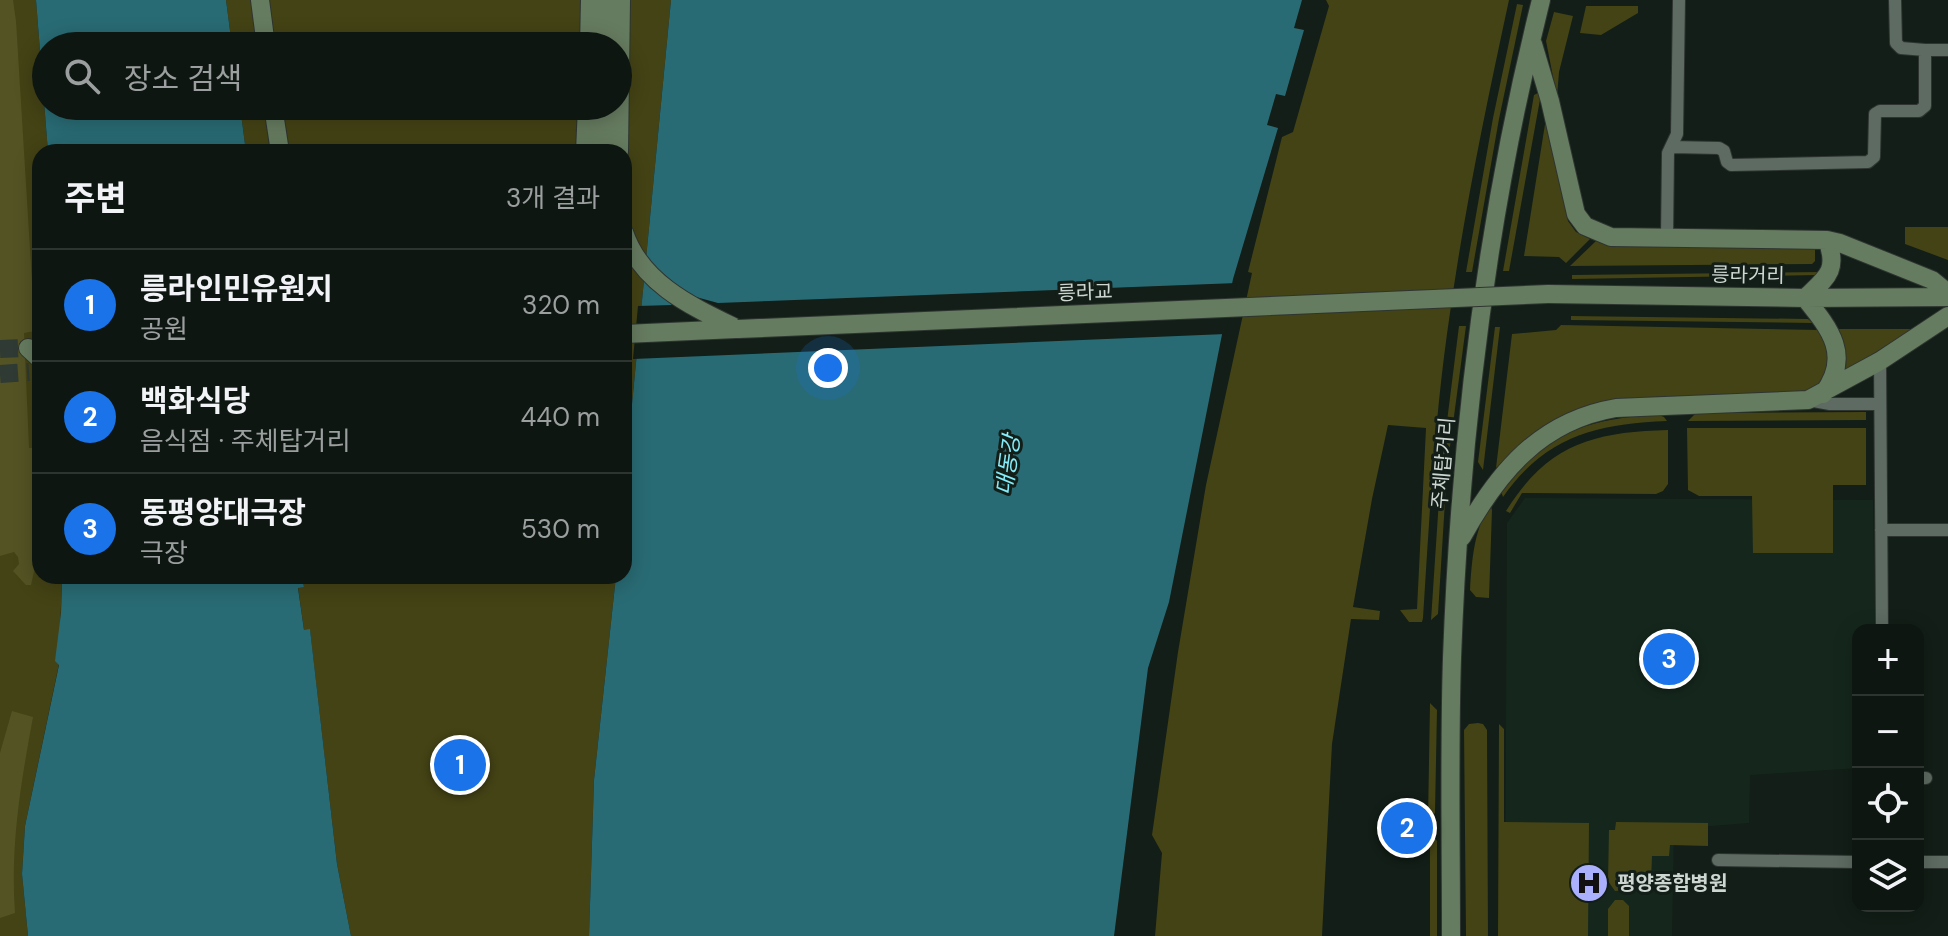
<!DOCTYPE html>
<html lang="ko">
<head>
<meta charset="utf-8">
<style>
	body { margin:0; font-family:"DM Sans","Noto Sans KR",sans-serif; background:#171f1a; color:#f1f3f6 }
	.controls { position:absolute; right:24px; bottom:24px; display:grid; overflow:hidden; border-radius:16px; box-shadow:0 4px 20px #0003 }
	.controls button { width:72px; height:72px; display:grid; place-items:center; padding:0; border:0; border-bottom:2px solid #2e3531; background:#0e1611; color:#f1f3f6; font:40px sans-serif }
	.you { position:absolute; left:828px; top:368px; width:28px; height:28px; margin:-20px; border:6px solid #fff; border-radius:50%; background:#1a73e8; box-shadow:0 0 0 12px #1a73e833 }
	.badge { display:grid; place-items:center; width:52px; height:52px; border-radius:50%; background:#1a73e8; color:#fff; font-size:26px; font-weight:700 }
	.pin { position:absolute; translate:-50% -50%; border:4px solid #fff; box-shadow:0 2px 8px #0006 }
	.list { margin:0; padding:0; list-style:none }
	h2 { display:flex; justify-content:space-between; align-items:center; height:104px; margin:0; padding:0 32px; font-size:34px }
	h2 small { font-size:26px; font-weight:400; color:#9b9f9f }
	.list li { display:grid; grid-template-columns:52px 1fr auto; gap:24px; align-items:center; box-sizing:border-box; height:112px; padding:0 32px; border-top:2px solid #2e3531 }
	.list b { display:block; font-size:30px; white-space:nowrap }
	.list p { margin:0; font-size:26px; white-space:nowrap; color:#9b9f9f }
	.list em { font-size:26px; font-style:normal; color:#9b9f9f }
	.icon { flex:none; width:44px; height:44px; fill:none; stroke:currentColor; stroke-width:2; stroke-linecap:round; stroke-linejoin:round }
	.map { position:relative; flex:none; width:1948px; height:936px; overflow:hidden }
	.search { position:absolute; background:#0e1611; box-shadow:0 4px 20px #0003; left:32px; top:32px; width:600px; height:88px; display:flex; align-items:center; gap:20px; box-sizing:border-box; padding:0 28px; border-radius:44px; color:#9b9f9f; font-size:30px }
	.panel { position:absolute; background:#0e1611; box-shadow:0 4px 20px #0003; left:32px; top:144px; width:600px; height:440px; border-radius:24px }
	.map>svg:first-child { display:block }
	.built { fill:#15271d }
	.green { fill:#444315 }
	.forest { fill:#545324 }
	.water { fill:#296b74 }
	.pier { fill:#121e17 }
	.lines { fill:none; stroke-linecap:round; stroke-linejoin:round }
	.secondary-tunnel { stroke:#2e3a33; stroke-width:18; stroke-dasharray:18 9; stroke-linecap:butt }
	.street-casing { stroke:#2e3531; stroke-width:14 }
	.secondary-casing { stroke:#2e3531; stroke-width:20 }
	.street { stroke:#5d6b62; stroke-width:12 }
	.secondary { stroke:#667c60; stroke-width:18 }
	.secondary-bridge-casing { stroke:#2e3531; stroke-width:20; stroke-linecap:butt }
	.secondary-bridge { stroke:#667c60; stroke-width:18 }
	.labels { text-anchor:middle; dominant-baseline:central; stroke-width:6; stroke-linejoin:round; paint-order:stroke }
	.street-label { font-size:20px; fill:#ced6d1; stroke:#121e17 }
	.poi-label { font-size:20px; font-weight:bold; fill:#ced6d1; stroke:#121e17; text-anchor:start }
	.water-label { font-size:22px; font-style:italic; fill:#85ecf9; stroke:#121e17 }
</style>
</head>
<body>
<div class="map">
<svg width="1948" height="936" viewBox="0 0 1948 936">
	<rect width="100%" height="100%" fill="#121e17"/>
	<path class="built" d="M1525,498L1873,500L1875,630H1858V768L1750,775L1749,823L1674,829L1672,936H1505L1507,523Z"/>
	<path class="green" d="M0,0H36L48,152H40V576H62L59,664L25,826L22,874L28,936H0Z
		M226,0H671L624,487V152H246L240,106H618V46H232Z
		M1326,0H1509C1485,111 1462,222 1447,334C1434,429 1429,523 1423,618L1422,622H1409L1400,610L1417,609L1426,428L1388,425L1372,499L1353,607L1380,611L1379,620L1351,619L1332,744L1322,936H1155L1162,853L1152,835L1178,652L1206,485L1252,273L1248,272L1249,268L1282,137L1293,132L1329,6Z
		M1517,4L1523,5L1499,119L1472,272H1466L1493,118Z
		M1586,6H1638V13L1601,35L1580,33Z
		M1554,12L1573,16L1559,72L1557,97L1546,41Z
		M1538,93L1541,94L1509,271H1503L1534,95Z
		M1546,118L1568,221L1576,232L1590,239L1566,263L1559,257L1524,256Z
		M1905,227H1948V260L1905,244Z
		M1596,241L1626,246L1815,247V261L1812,264L1570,266Z
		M1821,272L1818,275L1572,279V275Z
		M1571,316L1808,319L1813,323L1571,320Z
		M1561,325L1820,330C1834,358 1832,372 1810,393L1562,417L1532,434L1496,468L1512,334L1556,330Z
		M1459,326H1466L1447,469L1438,614L1431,620L1441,469Z
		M1495,327H1500L1483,470L1478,462Z
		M1835,329H1914L1843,372Z
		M1866,412V420L1688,421L1696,413Z
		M1659,415L1664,417L1667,421C1596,424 1546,436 1503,497L1500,489C1539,434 1594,417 1659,415Z
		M1687,428H1866V485H1833V553H1753L1752,496H1699L1688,490Z
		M1668,430V484L1663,491L1656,494L1522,493L1510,513L1506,511C1548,444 1593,432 1668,430Z
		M1490,503L1492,510L1489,598L1476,597L1470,590C1472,558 1474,532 1490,503Z
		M302,576H616L594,780L589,936H351L337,864L310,630H304L298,587H304Z
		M1430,703L1437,710L1435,813L1428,820Z
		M1478,723L1483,724L1487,730L1488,936H1466L1464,730L1469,724Z
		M1499,724L1504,729V822L1589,823L1588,936H1498Z
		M1616,822L1708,823V846L1670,845L1669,856H1652L1651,882L1646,889L1615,891L1608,881L1609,830H1615Z
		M1430,832L1437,841V936H1430Z
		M1615,900H1623L1629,906V936H1608V909Z"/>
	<path class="forest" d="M0,0H13L16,21L35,331L24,333L29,448H38L37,558L31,585H26L13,571L19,564L18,557L14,552L0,556Z
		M12,711L33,717C21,782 10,846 15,913L0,918V753Z"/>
	<path class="water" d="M36,0H226L232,46H46V106H240L246,152H48Z
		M671,0H1302L1294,28L1304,30L1285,96L1276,94L1267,125L1278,128L1233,279L1169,602L1148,668L1114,936H589L594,780L616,576H624V487Z
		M62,576H302L304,587L298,588L304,630L310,629L337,864L351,936H28L22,874L25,826L59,665L55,661L61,613Z"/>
	<path class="pier" d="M653,265L679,287L696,297L718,303L1237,283L1226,334L633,359L638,306L672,305L654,289Z"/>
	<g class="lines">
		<path class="secondary-tunnel" d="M0,349L28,348
			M0,374L29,372"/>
		<g class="street-casing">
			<path id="street" d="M1895,0L1896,43L1901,48L1925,50
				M1671,147L1719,148L1724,151L1727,162L1731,165L1868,162L1874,157L1875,114L1880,111H1919L1925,106V50H1948
				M1667,238L1668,153L1677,134L1679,0
				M1880,361L1882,630
				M1808,400L1830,404H1880
				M1881,530H1948
				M1918,778H1926
				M1718,860L1858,862
				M1918,862H1948"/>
		</g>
		<g class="secondary-casing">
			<path id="secondary" d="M260,0L266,46
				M1533,44L1550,101L1576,214L1585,226L1611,237L1827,240L1840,243L1932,280L1948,293
				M589,46L590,0
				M605,46L606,0
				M273,106L280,152
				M585,152L587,106
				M602,152L603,106
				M619,152L621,0
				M624,232C641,284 693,307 738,329
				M1548,294L1805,298L1948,297
				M1805,298C1830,329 1852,356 1823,394
				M1805,298C1826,278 1839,271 1827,240
				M624,334L736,329
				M28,348L40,359
				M1462,537C1498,472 1540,421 1616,408L1808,400L1880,361L1948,316
				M1451,936C1451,843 1449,751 1452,658C1460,437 1487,214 1541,0"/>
		</g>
		<use href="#street" class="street"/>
		<use href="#secondary" class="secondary"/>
		<g class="secondary-bridge-casing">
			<path id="secondary-bridge" d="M738,329L1548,294"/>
		</g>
		<use href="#secondary-bridge" class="secondary-bridge"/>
	</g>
	<defs>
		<g id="hospital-disc" transform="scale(2)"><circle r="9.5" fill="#aab0fb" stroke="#121e17"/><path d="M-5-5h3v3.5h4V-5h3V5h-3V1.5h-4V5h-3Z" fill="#111"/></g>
	</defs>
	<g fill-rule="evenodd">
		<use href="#hospital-disc" x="1589" y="883"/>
	</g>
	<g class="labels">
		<g class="street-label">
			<text transform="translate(1748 275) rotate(1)">릉라거리</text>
			<text transform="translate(1085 292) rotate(-2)">릉라교</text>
			<text transform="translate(1443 463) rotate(-85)">주체탑거리</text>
		</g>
		<g class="poi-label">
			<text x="1617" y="883">평양종합병원</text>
		</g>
		<g class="water-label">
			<text transform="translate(1008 465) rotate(-82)">대동강</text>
		</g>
	</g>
</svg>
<div class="controls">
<button>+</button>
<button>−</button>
<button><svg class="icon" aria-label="locate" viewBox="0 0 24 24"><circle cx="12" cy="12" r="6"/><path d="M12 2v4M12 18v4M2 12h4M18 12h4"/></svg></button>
<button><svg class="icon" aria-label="layers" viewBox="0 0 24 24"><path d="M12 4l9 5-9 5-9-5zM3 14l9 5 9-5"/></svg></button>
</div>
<div class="you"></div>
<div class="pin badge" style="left:460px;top:765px">1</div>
<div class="pin badge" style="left:1407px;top:828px">2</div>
<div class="pin badge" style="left:1669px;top:659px">3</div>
<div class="search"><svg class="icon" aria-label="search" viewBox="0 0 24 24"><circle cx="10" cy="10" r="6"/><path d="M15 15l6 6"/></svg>장소 검색</div>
<section class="panel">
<h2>주변<small>3개 결과</small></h2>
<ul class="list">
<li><span class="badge">1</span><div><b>릉라인민유원지</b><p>공원</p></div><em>320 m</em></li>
<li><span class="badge">2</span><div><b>백화식당</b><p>음식점 · 주체탑거리</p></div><em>440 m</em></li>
<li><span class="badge">3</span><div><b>동평양대극장</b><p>극장</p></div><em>530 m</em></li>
</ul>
</section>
</div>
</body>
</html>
